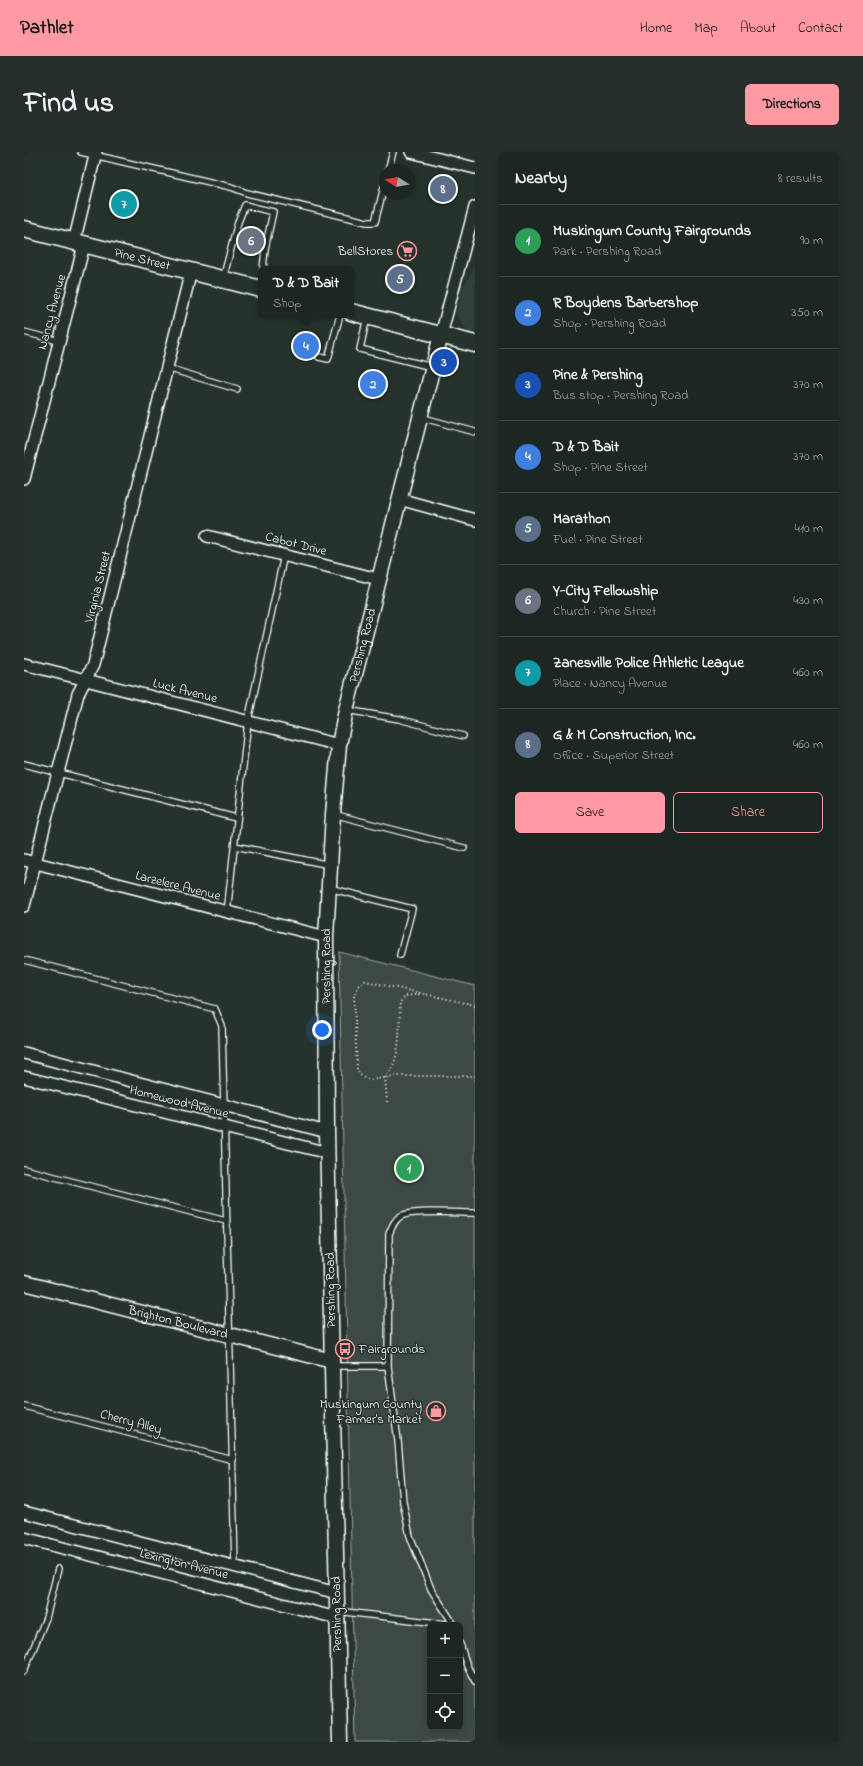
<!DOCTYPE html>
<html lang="en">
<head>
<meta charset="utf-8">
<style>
	body { margin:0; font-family:"Indie Flower",sans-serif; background:#252e2a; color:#f1f3f6 }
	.controls { position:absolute; right:12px; bottom:12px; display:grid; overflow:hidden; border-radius:6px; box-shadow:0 2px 6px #0003 }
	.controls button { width:36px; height:36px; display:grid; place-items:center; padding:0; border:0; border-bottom:1px solid #3a4340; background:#1c2622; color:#f1f3f6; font:20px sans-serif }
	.compass { position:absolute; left:355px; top:12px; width:36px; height:36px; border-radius:50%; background:#1c2622; box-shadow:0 2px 6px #0003; rotate:281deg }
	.you { position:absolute; left:298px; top:878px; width:14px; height:14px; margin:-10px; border:3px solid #fff; border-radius:50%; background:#1a73e8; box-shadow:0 0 0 6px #1a73e833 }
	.badge { display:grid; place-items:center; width:26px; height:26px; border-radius:50%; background:#ff9aa2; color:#fff; font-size:13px; font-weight:700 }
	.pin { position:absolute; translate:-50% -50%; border:2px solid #fff; box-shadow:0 1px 4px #0006 }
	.popup { position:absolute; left:234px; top:114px; width:96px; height:52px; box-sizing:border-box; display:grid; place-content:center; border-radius:6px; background:#1c2622; filter:drop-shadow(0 1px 3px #0005); font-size:13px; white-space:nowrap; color:#a0a5a5 }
	.popup b { font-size:15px; color:#f1f3f6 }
	.popup::after { content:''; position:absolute; left:50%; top:100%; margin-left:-8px; border:8px solid transparent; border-top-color:#1c2622 }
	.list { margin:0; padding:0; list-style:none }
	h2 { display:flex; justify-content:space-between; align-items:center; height:52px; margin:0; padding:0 16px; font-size:17px }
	h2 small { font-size:13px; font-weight:400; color:#a0a5a5 }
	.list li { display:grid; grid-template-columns:26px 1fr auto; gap:12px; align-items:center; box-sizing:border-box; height:72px; padding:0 16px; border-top:1px solid #3a4340 }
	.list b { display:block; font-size:15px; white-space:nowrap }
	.list p { margin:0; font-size:13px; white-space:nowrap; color:#a0a5a5 }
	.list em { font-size:13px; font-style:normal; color:#a0a5a5 }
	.actions { display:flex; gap:8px; padding:12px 16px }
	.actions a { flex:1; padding:9px 0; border:1px solid #ff9aa2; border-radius:6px; text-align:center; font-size:14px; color:#ff9aa2 }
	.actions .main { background:#ff9aa2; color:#111 }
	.icon { flex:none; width:22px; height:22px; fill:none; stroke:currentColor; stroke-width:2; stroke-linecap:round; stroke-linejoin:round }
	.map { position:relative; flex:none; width:451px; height:1590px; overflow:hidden; border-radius:6px }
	header { display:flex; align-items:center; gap:24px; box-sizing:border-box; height:56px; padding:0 20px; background:#ff9aa2; color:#111 }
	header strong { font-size:19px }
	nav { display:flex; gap:22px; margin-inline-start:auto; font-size:14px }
	.intro { display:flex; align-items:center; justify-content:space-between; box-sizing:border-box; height:96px; padding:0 24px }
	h1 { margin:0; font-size:28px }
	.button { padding:10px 18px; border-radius:6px; background:#ff9aa2; color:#111; font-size:14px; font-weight:700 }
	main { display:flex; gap:24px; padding:0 24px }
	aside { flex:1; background:#1c2622; border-radius:6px; box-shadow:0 2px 6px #0003 }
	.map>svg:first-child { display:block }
	.built { fill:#333f3a }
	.green { fill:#3e4944; stroke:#9ea4a2; fill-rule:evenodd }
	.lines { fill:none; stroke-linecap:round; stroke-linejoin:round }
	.service-casing { stroke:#fff; stroke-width:8 }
	.minor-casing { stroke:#fff; stroke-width:14 }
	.tertiary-casing { stroke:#fff; stroke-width:17 }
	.secondary-casing { stroke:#fff; stroke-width:19 }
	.path { stroke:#fff; stroke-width:2; stroke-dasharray:1 3; stroke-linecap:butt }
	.service { stroke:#26332d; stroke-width:5.5 }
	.minor { stroke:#26332d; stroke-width:11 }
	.tertiary { stroke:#26332d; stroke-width:14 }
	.secondary { stroke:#26332d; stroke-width:16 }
	.labels { text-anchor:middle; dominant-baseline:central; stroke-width:3; stroke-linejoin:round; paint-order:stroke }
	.poi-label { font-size:13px; fill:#fff; stroke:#26332d; text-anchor:end }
	.street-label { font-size:13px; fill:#fff; stroke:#26332d }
</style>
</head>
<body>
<header>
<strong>Pathlet</strong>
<nav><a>Home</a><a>Map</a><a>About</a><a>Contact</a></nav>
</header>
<div class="intro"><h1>Find us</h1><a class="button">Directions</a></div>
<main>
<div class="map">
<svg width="451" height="1590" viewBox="0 0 451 1590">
	<rect width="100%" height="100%" fill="#26332d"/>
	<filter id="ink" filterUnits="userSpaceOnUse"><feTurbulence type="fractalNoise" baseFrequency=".025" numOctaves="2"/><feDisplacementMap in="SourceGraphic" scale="8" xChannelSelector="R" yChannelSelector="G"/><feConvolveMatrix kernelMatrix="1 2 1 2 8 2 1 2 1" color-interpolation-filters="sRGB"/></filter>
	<g filter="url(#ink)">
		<path class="built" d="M451,107V181L444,180L432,162L438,137L448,120Z"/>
		<path class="green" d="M315,800L451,834V1590H331ZM406,1473H436V1575H406Z"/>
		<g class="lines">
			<g class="service-casing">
				<path id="service" d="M57,0L207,35L223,41L343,70H351L361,31
					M364,18L369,0
					M199,127L214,70L221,53L249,60L241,97L239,117
					M343,165L336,197L408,215
					M0,180L35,189
					M295,205L304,207L316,163
					M143,216L213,237
					M396,265L451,280
					M322,558L375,567L439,584
					M0,612L212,666
					M309,662L440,696
					M211,694L306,713
					M305,736L388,757L376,803
					M203,761L224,569L260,403
					M0,808L191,857L198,874L211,1414
					M0,1017L202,1069
					M308,1214H364
					M0,1254L209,1308
					M313,1459L430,1473
					M430,1473L407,1437L386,1384L379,1350L374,1289L364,1214L365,1082C368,1075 370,1068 377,1064C389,1058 435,1061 451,1061
					M436,1492L443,1514L451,1529
					M0,1519L22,1466L34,1417"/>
			</g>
			<g class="minor-casing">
				<path id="minor" d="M387,0L451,16
					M50,90L72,0
					M417,183L451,55
					M0,327L60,93
					M375,347L451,368
					M183,384L354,427
					M0,512L315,593
					M0,708L302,785
					M0,754L54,542L69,513L167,119
					M0,901L303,980
					M0,925L304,1001
					M0,1360L313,1441
					M0,1386L313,1466"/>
			</g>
			<g class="tertiary-casing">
				<g id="tertiary">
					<path id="s1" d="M0,1131L308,1209"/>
					<path id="s2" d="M316,1590L303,980L302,785L309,662L315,593L322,558L417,183"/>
				</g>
			</g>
			<g class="secondary-casing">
				<g id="secondary">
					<path id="s3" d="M0,77L237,137"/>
					<path d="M327,160L451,192"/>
				</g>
			</g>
			<path class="path" d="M451,853L341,829L334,834L330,844L333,918L338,925L346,928L371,924H451
				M363,950L361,925C378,909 375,873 376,850L382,844L398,842"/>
			<use href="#service" class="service"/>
			<use href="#minor" class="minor"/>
			<use href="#tertiary" class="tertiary"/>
			<use href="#secondary" class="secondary"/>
		</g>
	</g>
	<defs>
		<g id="supermarket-ring" transform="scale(1)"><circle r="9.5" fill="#26332d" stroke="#ff9aa2" stroke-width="1.5"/><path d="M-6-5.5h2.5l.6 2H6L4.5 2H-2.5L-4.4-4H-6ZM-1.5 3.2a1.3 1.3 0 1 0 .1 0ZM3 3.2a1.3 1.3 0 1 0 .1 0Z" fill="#ff9aa2"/></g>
		<g id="bus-ring" transform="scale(1)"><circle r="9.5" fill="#26332d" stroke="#ff9aa2" stroke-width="1.5"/><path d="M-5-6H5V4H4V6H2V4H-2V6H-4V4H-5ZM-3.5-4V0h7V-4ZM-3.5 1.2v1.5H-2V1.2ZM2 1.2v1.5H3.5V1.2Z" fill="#ff9aa2"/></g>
		<g id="shop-ring" transform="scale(1)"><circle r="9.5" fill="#26332d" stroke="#ff9aa2" stroke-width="1.5"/><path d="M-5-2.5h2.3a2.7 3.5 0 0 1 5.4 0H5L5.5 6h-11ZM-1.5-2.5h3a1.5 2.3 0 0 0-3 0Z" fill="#ff9aa2"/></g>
	</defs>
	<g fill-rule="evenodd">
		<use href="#supermarket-ring" x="383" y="99"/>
		<use href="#bus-ring" x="321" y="1197"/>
		<use href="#shop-ring" x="412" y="1259"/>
	</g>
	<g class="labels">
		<g class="poi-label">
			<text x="369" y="99">BellStores</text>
			<text x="335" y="1197" text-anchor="start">Fairgrounds</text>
			<text x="398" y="1252">Muskingum County<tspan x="398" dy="15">Farmer's Market</tspan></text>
		</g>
		<g class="street-label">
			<text stroke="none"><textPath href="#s3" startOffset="122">Pine Street</textPath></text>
			<text transform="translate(28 160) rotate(-75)">Nancy Avenue</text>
			<text transform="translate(272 392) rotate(14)">Cabot Drive</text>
			<text transform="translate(74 435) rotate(-76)">Virginia Street</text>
			<text stroke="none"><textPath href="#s2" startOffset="1100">Pershing Road</textPath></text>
			<text transform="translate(161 539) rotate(14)">Luck Avenue</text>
			<text transform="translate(154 734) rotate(14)">Larzelere Avenue</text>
			<text stroke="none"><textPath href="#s2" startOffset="776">Pershing Road</textPath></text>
			<text transform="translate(155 950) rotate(14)">Homewood Avenue</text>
			<text transform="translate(307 1138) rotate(-91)">Pershing Road</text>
			<text stroke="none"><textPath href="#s1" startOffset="159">Brighton Boulevard</textPath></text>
			<text transform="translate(107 1270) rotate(15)">Cherry Alley</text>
			<text transform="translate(160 1412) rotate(14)">Lexington Avenue</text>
			<text transform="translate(313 1462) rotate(-91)">Pershing Road</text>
		</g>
	</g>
</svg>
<div class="controls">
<button>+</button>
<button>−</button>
<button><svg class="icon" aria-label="locate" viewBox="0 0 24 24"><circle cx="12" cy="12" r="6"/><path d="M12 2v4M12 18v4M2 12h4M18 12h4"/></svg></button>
</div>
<svg class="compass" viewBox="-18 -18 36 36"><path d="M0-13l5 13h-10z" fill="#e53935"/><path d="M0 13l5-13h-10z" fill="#a0a5a5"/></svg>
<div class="you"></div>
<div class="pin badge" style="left:385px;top:1016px;background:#2e9e5b">1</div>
<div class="pin badge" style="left:349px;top:232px;background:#3f7fe0">2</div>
<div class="pin badge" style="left:420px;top:210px;background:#1a4fb4">3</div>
<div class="pin badge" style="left:282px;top:194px;background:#3f7fe0">4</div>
<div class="popup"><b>D &amp; D Bait</b>Shop</div>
<div class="pin badge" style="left:376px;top:127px;background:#5c6f8a">5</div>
<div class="pin badge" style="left:227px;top:89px;background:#6b7280">6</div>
<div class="pin badge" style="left:100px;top:52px;background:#0f9aa8">7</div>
<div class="pin badge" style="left:419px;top:37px;background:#5c6f8a">8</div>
</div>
<aside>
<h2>Nearby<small>8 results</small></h2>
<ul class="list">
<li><span class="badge" style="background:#2e9e5b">1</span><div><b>Muskingum County Fairgrounds</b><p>Park · Pershing Road</p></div><em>90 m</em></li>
<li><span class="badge" style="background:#3f7fe0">2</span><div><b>R Boydens Barbershop</b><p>Shop · Pershing Road</p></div><em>350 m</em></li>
<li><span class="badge" style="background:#1a4fb4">3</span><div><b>Pine &amp; Pershing</b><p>Bus stop · Pershing Road</p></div><em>370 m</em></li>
<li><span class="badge" style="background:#3f7fe0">4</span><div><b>D &amp; D Bait</b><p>Shop · Pine Street</p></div><em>370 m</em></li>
<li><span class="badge" style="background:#5c6f8a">5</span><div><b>Marathon</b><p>Fuel · Pine Street</p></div><em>410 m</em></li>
<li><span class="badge" style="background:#6b7280">6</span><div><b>Y-City Fellowship</b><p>Church · Pine Street</p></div><em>430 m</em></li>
<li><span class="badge" style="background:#0f9aa8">7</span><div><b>Zanesville Police Athletic League</b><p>Place · Nancy Avenue</p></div><em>460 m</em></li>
<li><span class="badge" style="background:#5c6f8a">8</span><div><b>G &amp; M Construction, Inc.</b><p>Office · Superior Street</p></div><em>460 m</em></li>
</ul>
<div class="actions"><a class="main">Save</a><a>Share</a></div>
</aside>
</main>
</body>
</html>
